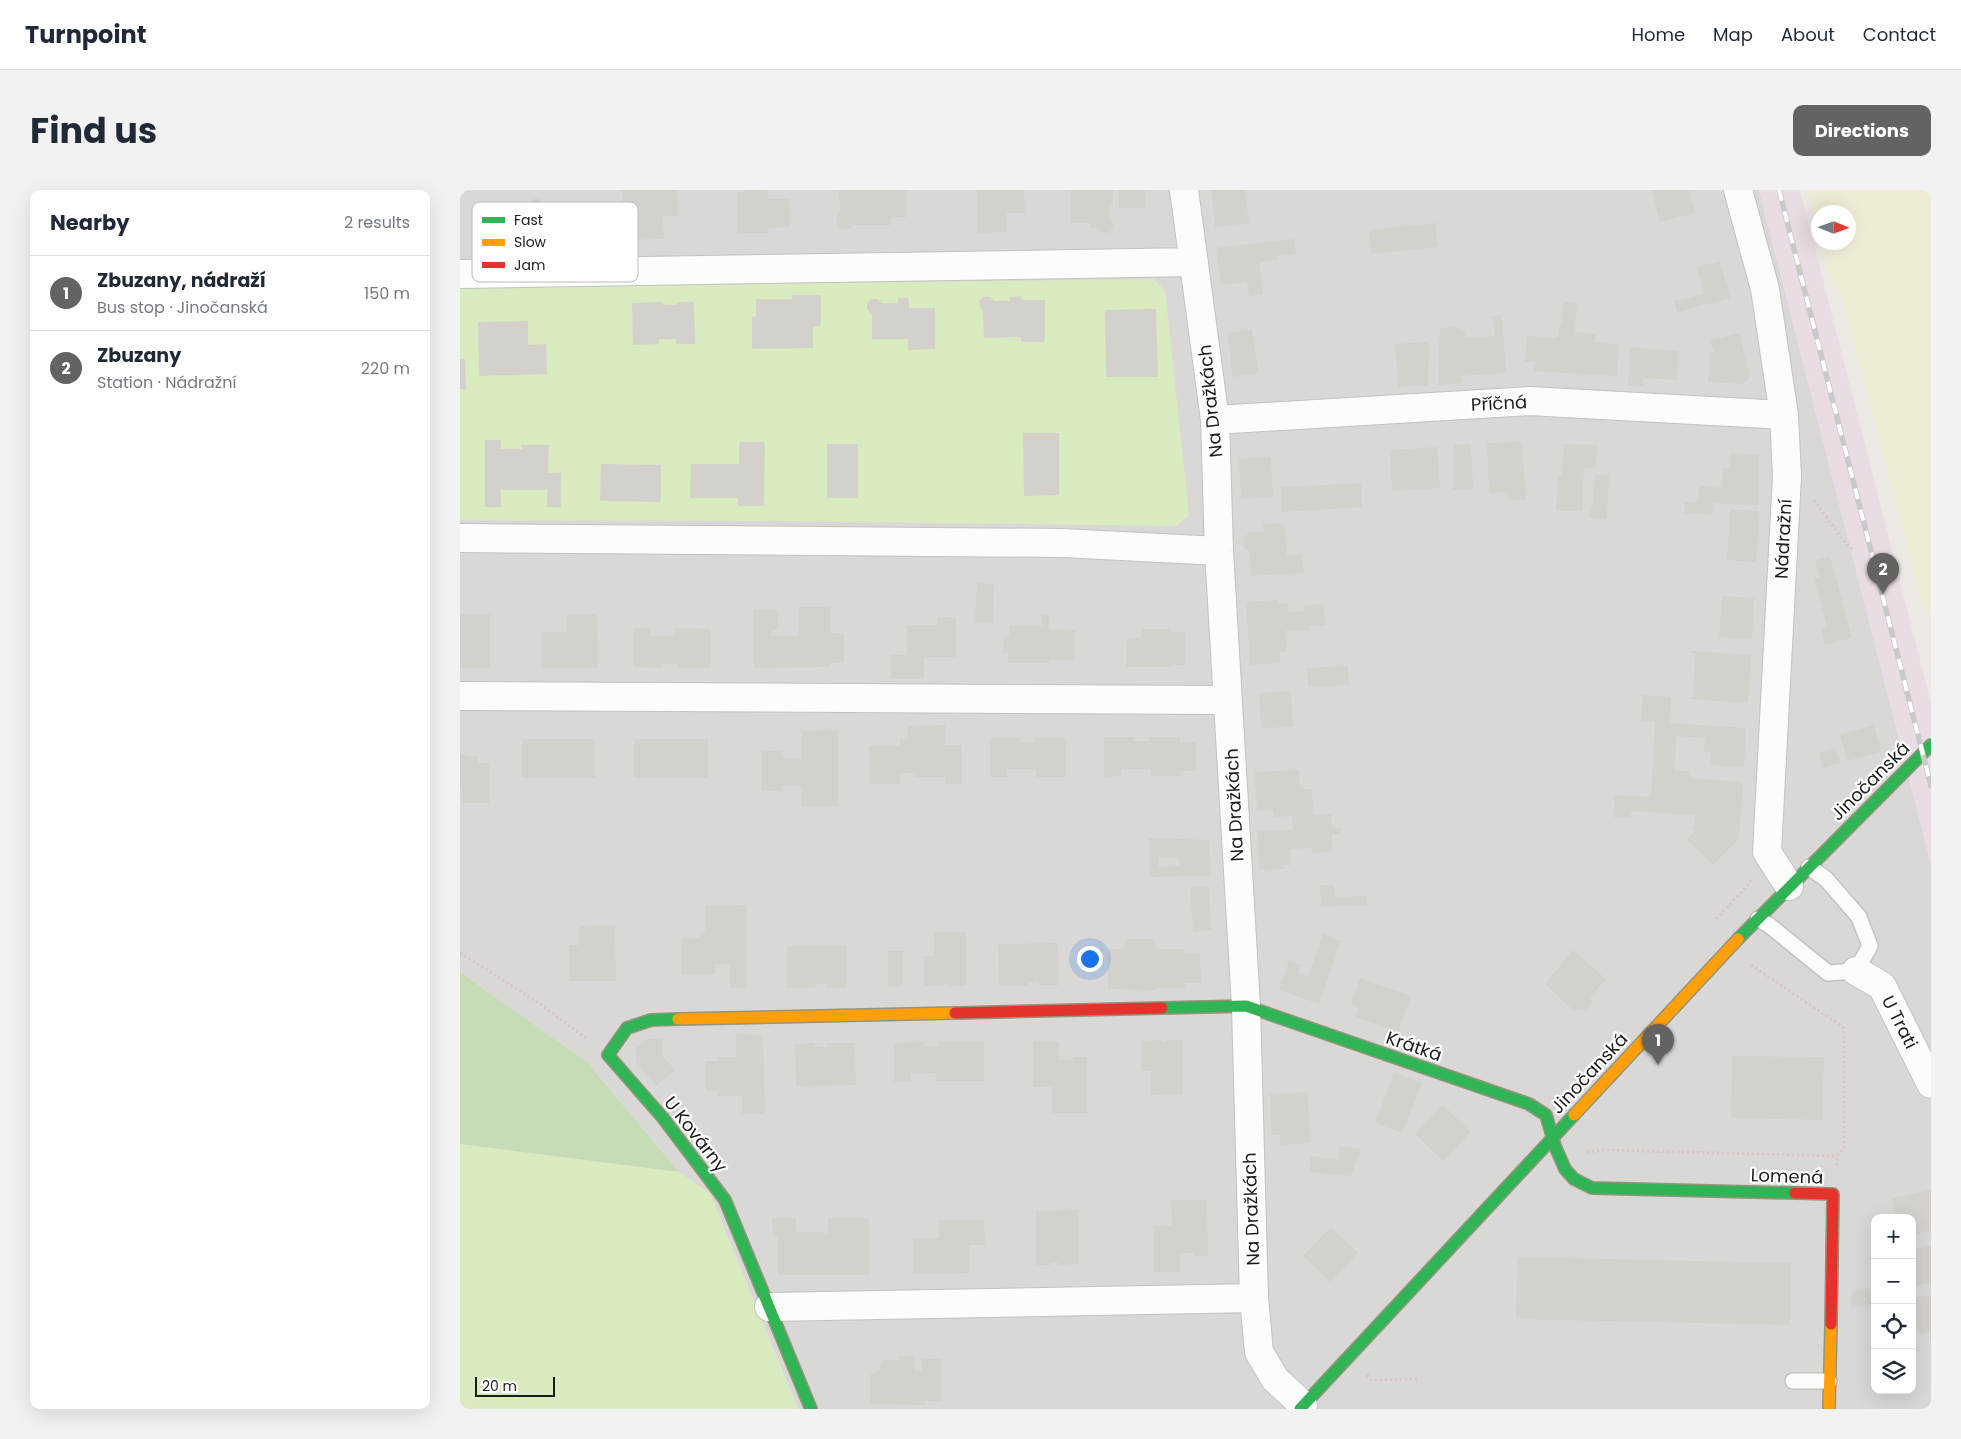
<!DOCTYPE html>
<html lang="en">
<head>
<meta charset="utf-8">
<style>
	body { margin:0; font-family:Poppins,sans-serif; background:#f2f2f3; color:#1f2937 }
	.controls { position:absolute; right:15px; bottom:15px; display:grid; overflow:hidden; border-radius:10px; box-shadow:0 5px 20px #0002 }
	.controls button { width:45px; height:45px; display:grid; place-items:center; padding:0; border:0; border-bottom:1px solid #e0e1e3; background:#fff; color:#1f2937; font:25px sans-serif }
	.compass { position:absolute; left:1351px; top:15px; width:45px; height:45px; border-radius:50%; background:#fff; box-shadow:0 5px 20px #0002; rotate:91deg }
	.scale { position:absolute; left:15px; bottom:12px; width:80px; box-sizing:border-box; padding-left:5px; border:2px solid #1c1c1c; border-top:0; font-size:14px; line-height:18px; white-space:nowrap; color:#1c1c1c; -webkit-text-stroke:4px #fff; paint-order:stroke }
	.you { position:absolute; left:629px; top:768px; width:18px; height:18px; margin:-12px; border:4px solid #fff; border-radius:50%; background:#1a73e8; box-shadow:0 0 0 8px #1a73e833 }
	.badge { display:grid; place-items:center; width:32px; height:32px; border-radius:50%; background:#656362; color:#fff; font-size:16px; font-weight:700 }
	.pin { position:absolute; translate:-50% -41px; filter:drop-shadow(0 1px 2px #0008) }
	.pin::after { content:''; position:absolute; top:26px; width:18px; height:15px; background:inherit; clip-path:polygon(0 0,100% 0,50% 100%) }
	.list { margin:0; padding:0; list-style:none }
	h2 { display:flex; justify-content:space-between; align-items:center; height:65px; margin:0; padding:0 20px; font-size:21px }
	h2 small { font-size:16px; font-weight:400; color:#747a83 }
	.list li { display:grid; grid-template-columns:32px 1fr auto; gap:15px; align-items:center; box-sizing:border-box; height:75px; padding:0 20px; border-top:1px solid #e0e1e3 }
	.list b { display:block; font-size:19px; white-space:nowrap }
	.list p { margin:0; font-size:16px; white-space:nowrap; color:#747a83 }
	.list em { font-size:16px; font-style:normal; color:#747a83 }
	.icon { flex:none; width:28px; height:28px; fill:none; stroke:currentColor; stroke-width:2; stroke-linecap:round; stroke-linejoin:round }
	.map { position:relative; flex:none; width:1471px; height:1219px; overflow:hidden; border-radius:10px }
	header { display:flex; align-items:center; gap:30px; box-sizing:border-box; height:70px; padding:0 25px; background:#fff; border-bottom:1px solid #e0e1e3 }
	header strong { font-size:24px }
	nav { display:flex; gap:28px; margin-inline-start:auto; font-size:18px }
	.intro { display:flex; align-items:center; justify-content:space-between; box-sizing:border-box; height:120px; padding:0 30px }
	h1 { margin:0; font-size:35px }
	.button { padding:12px 22px; border-radius:10px; background:#656362; color:#fff; font-size:18px; font-weight:700 }
	main { display:flex; gap:30px; padding:0 30px }
	aside { flex:1; background:#fff; border-radius:10px; box-shadow:0 5px 20px #0002 }
	.map>svg:first-child { display:block }
	.residential { fill:#dad8d6; fill-rule:evenodd }
	.industrial { fill:#eadce5 }
	.farmland { fill:#eeecd5 }
	.grass { fill:#d9ecbf }
	.forest { fill:#c6dcb6 }
	.building { fill:#d4d0cc; fill-rule:evenodd }
	.lines { fill:none; stroke-linecap:round; stroke-linejoin:round }
	.lane-casing { stroke:#c4c2c0; stroke-width:18 }
	.street-casing { stroke:#c4c2c0; stroke-width:30 }
	.fast-casing { stroke:#95947c; stroke-width:14 }
	.slow-casing { stroke:#95947c; stroke-width:14 }
	.jam-casing { stroke:#95947c; stroke-width:14 }
	.path { stroke:#d7c6c3; stroke-width:3; stroke-dasharray:2.5 2.5; stroke-linecap:butt }
	.lane { stroke:#fcfcfb; stroke-width:15 }
	.street { stroke:#fcfcfb; stroke-width:28 }
	.fast { stroke:#30b455; stroke-width:11 }
	.slow { stroke:#ff9f0a; stroke-width:11 }
	.jam { stroke:#e5322d; stroke-width:11 }
	.rail-casing { stroke:#c9c9c8; stroke-width:5.5 }
	.rail { stroke:#fff; stroke-width:4; stroke-dasharray:11; stroke-linecap:butt }
	.labels { text-anchor:middle; dominant-baseline:central; stroke-width:4.5; stroke-linejoin:round; paint-order:stroke }
	.street-label { font-size:18px; fill:#1c1c1c; stroke:#fff }
	.key { fill:#fff; stroke:#bbb; stroke-width:1 }
	.key-label { font-size:14px; fill:#1c1c1c }
</style>
</head>
<body>
<header>
<strong>Turnpoint</strong>
<nav><a>Home</a><a>Map</a><a>About</a><a>Contact</a></nav>
</header>
<div class="intro"><h1>Find us</h1><a class="button">Directions</a></div>
<main>
<aside>
<h2>Nearby<small>2 results</small></h2>
<ul class="list">
<li><span class="badge">1</span><div><b>Zbuzany, nádraží</b><p>Bus stop · Jinočanská</p></div><em>150 m</em></li>
<li><span class="badge">2</span><div><b>Zbuzany</b><p>Station · Nádražní</p></div><em>220 m</em></li>
</ul>
</aside>
<div class="map">
<svg width="1471" height="1219" viewBox="0 0 1471 1219">
	<rect width="100%" height="100%" fill="#ece8e4"/>
	<path class="residential" d="M0,0H1299L1471,674V1219H338L250,1004L219,982L127,872L0,782ZM1415,1028H1452V1200H1415Z"/>
	<path class="industrial" d="M1299,0H1340L1471,513V674Z"/>
	<path class="farmland" d="M1347,0H1471V431L1461,408L1381,105L1370,88L1361,53L1388,52V22H1358V45Z"/>
	<path class="grass" d="M694,89L705,101L729,325L717,336L316,331L0,330V98Z
		M0,954L219,982L250,1004L338,1219H0Z"/>
	<path class="forest" d="M0,782L127,872L219,982L0,954Z"/>
	<path class="building" d="M162,0H217L218,26H203L204,49L163,50Z
		M285,0L308,1V9H329L330,37L308,38V43H278L277,2H284Z
		M379,0H446L447,27H433L431,29V35H395L389,39H382L377,34L376,31L377,26L380,21Z
		M517,0H564L565,23H547V42L518,43Z
		M611,0H653V13H649V29L653,33V38L649,43L642,42L638,38H630V33H611Z
		M658,0H685V18H659Z
		M751,0H785L789,33L755,37Z
		M1192,0H1229L1235,23L1200,32Z
		M73,9H80L83,15H92L93,50H61L60,15H69Z
		M976,33L977,57L911,64L909,40Z
		M834,49L836,64L817,66V70L799,72L803,104L789,106L787,92L761,95L756,58Z
		M1260,71L1270,108L1217,122L1214,111L1244,104L1237,77Z
		M332,105H361V136H353V158L292,159V127L296,126V109H332Z
		M561,106L562,110H585V152H561V147L524,148L523,122L520,117L519,111L524,107H530L534,111H550V107Z
		M438,108H449V118H475V159L448,160V149H412V124L407,119V113L411,109H418L422,113H438Z
		M203,112V115H217V112H234L235,154H216V149H199V154L173,155L172,113Z
		M1103,112H1117L1115,142L1136,144L1135,153L1159,154L1157,186L1074,181V172H1065L1067,146L1098,148L1100,136L1109,137L1102,136Z
		M696,119L698,187H646L645,120Z
		M1042,125L1046,183L1000,186L1001,193L978,195L980,138L997,137L998,141L1002,140L1005,143V148L1035,146L1031,126Z
		M68,131V155L86,154L87,184L19,186L18,132Z
		M792,139L798,183L773,187L767,143Z
		M1279,143L1290,187L1284,194L1248,192L1250,162H1254L1250,150Z
		M969,152L968,195L938,197L935,154Z
		M1170,157L1218,161L1217,190L1183,188V196H1168Z
		M0,169H5L6,199H0Z
		M563,243H599V305L564,306Z
		M25,250H41V259H62V255H89L88,283H101V317H87V300H41V317H25Z
		M279,252H305L304,316H278V308H230L231,274H279Z
		M1062,252L1066,310H1048L1047,302L1029,303L1027,253Z
		M367,254H398V308H367Z
		M1011,254L1013,299L993,300L994,255Z
		M1104,254L1137,255L1136,278H1124L1122,321H1096L1098,285H1102Z
		M977,257L980,298L932,301L930,260Z
		M1271,263L1299,265L1298,316L1253,313L1252,325L1224,323L1225,312H1238L1239,296L1262,298L1263,278H1270Z
		M811,267L813,307L781,309L779,269Z
		M141,274L201,275V312L140,311Z
		M1135,284L1149,285L1147,329L1129,328L1130,315H1133Z
		M901,293L902,317L822,322L821,297Z
		M1270,319L1300,321L1296,372L1267,370Z
		M824,333L827,365L842,364L844,383L791,386L790,363L784,358L783,349L787,345L788,342H804L803,334Z
		M1370,366L1392,448L1365,455L1361,438L1367,436L1354,389L1360,388L1355,370Z
		M517,393L534,394L533,433L515,432Z
		M1262,406L1294,408L1292,449L1259,447Z
		M817,410L818,414L828,413V422L844,421V415L864,414L865,435L849,436V440L825,441L827,462H820V473L790,475L786,412Z
		M339,417H370V443H384V473H370V477L294,478L293,420H318V440H311V446H339Z
		M0,424H30V478H0Z
		M107,424H137L138,478H81V442H107Z
		M582,425H589V439L615,440V470H589V473H548L549,463H543L544,446H549V436H582Z
		M478,427H496V467H464V489H431V465H447V435H478Z
		M173,438H191L190,446H215V438L251,439V478H218V474H203V478L173,477Z
		M682,439H711V442H725V475H711V477H666L667,448H681Z
		M1231,461L1291,465L1288,513L1228,509V507H1233L1235,463H1231Z
		M888,476L889,495L848,497L847,478Z
		M831,501L833,537L801,538L799,503Z
		M1183,505L1211,507L1209,533L1286,538L1284,577L1251,575V562H1244L1245,548L1216,546L1215,581H1229V588L1283,592L1279,649L1253,675L1227,650L1235,641L1231,637L1235,634V625L1171,621V628L1153,627L1155,605L1191,607L1195,532H1181Z
		M485,535V555H502V594H485V587H455L456,583H440V594H410L409,556H440V549H448L447,536Z
		M1414,535L1421,562L1387,571L1380,544Z
		M378,540V616H341L342,596H322V601H302V561H322V568H341L342,541Z
		M644,547H674V551H689V547H720V552H736V581H720L721,586H691L690,579H662V586L644,587Z
		M530,548H560V552H575V548H606V587H576V579H547V587H530Z
		M62,549H135V588H62Z
		M174,549H248V588H174Z
		M1375,558L1380,573L1362,578L1359,562Z
		M0,564H6V566H18V573H29V613H3L2,601L0,598Z
		M839,580L840,599H851L855,625L871,624L872,638H881V644L872,645V662L852,663L851,658L831,659V675H824V679L799,680L798,641L833,640L832,626L814,627L813,620L797,621L795,582Z
		M689,648L749,650L751,686L690,687ZM719,667L720,676L699,677V668Z
		M860,695H874L875,707L907,706V715L861,717Z
		M749,696L751,740L733,742L730,697Z
		M287,715V798H270V774H255V784H221V749L239,748L245,742V716Z
		M155,735L156,791H109V755H119V736Z
		M474,742H506V796H490V794H484V796H464V766H474Z
		M863,744L881,751L859,814L819,800L829,771L841,775L838,783L848,787Z
		M665,749H695L696,759H724V764L740,763L741,793H725V798H696V800L648,799V759H664Z
		M598,753L599,795H579V791L567,792V796H539L538,754Z
		M327,756H387V798H367V794H355L356,798H327Z
		M1113,760L1146,789L1131,806V813L1125,820H1118L1115,822L1085,794Z
		M428,761H443L442,796L428,797Z
		M900,788L951,806L938,842L895,827L899,817L891,814Z
		M276,844L303,845L305,924H282V906H258V901H246L245,871H258V867H276Z
		M187,849H202V865L215,880L196,896L176,872V858Z
		M701,850V852H707V850H723V904L691,905V881H681V851Z
		M573,851L599,852V870H613V867H627V923H592V897H573Z
		M464,852V856H479V852H524V891H476V883L451,884V891L434,892V853Z
		M355,853V857H367V853H395L396,895L336,896L335,854Z
		M1272,866L1364,867L1362,930L1271,928Z
		M934,883L962,893L942,943L915,933Z
		M848,902L850,953L820,955V945H812L810,904Z
		M983,915L1011,942L983,971L955,944Z
		M880,956L901,959L891,986L849,982L851,966L878,970Z
		M1471,1000V1041L1452,1045V1028H1437L1432,1008Z
		M711,1010H747L748,1066H734V1063H720V1082H694V1036H712Z
		M618,1020L619,1074L599,1075V1073H591V1075H576V1021Z
		M312,1028H336V1042H364L365,1045H368V1028H409V1085H318V1047H313Z
		M479,1030H524L525,1055H509V1083L453,1084V1048H479Z
		M871,1037L898,1063L870,1092L843,1066Z
		M1471,1056V1093L1452,1097V1060Z
		M1057,1067L1331,1073L1330,1135L1056,1129Z
		M1415,1097V1113L1391,1118V1102Z
		M1471,1105V1149L1470,1150L1469,1142L1458,1144L1452,1108Z
		M439,1166H455V1181H462V1169H481V1211H465V1215L410,1214V1185L419,1180L424,1170H439Z"/>
	<g class="lines">
		<g class="lane-casing">
			<path id="lane" d="M1298,729L1309,735L1368,783L1396,781L1410,756L1399,727L1366,689L1349,677
				M1333,1191H1369"/>
		</g>
		<g class="street-casing">
			<path id="street" d="M724,0L755,230L759,361L786,816L794,1108L799,1162L815,1189L843,1215
				M1278,0L1305,99L1324,225L1327,286L1307,662L1329,696
				M0,84L734,72
				M755,230L1069,211L1324,225
				M0,348L603,353L759,361
				M0,506L768,510
				M1396,781L1422,796L1471,894
				M309,1117L794,1108"/>
		</g>
		<g class="fast-casing">
			<path id="fast" d="M1278,749L1471,555
				M702,818L786,816L1069,914L1086,925L1095,956L1105,979L1114,989L1132,998L1335,1003
				M218,829L191,830L167,838L148,865L203,928L265,1010L351,1219
				M840,1219L1114,925"/>
		</g>
		<g class="slow-casing">
			<path id="slow" d="M218,829L495,823
				M1114,925L1278,749
				M1369,1219L1371,1134"/>
		</g>
		<g class="jam-casing">
			<path id="jam" d="M495,823L702,818
				M1335,1003L1373,1004L1371,1134"/>
		</g>
		<path class="path" d="M1354,310L1382,349L1394,361
			M1256,729L1287,696L1292,689
			M0,763L76,811L126,848
			M1291,775L1384,838V957L1377,966V977
			M1127,962L1144,960L1377,966
			M907,1185L911,1190L959,1189"/>
		<use href="#lane" class="lane"/>
		<use href="#street" class="street"/>
		<use href="#fast" class="fast"/>
		<use href="#slow" class="slow"/>
		<use href="#jam" class="jam"/>
		<g class="rail-casing">
			<path id="rail" d="M1319,0L1471,596"/>
		</g>
		<use href="#rail" class="rail"/>
	</g>
	<g class="labels">
		<g class="street-label">
			<text transform="translate(750 211) rotate(-96)">Na Dražkách</text>
			<text transform="translate(1039 213) rotate(-3)">Příčná</text>
			<text transform="translate(1323 349) rotate(-87)">Nádražní</text>
			<text transform="translate(1410 591) rotate(-45)">Jinočanská</text>
			<text transform="translate(774 615) rotate(-93)">Na Dražkách</text>
			<text transform="translate(1440 832) rotate(63)">U Trati</text>
			<text transform="translate(954 856) rotate(19)">Krátká</text>
			<text transform="translate(1129 883) rotate(-47)">Jinočanská</text>
			<text transform="translate(236 944) rotate(52)">U Kovárny</text>
			<text transform="translate(1327 986) rotate(2)">Lomená</text>
			<text transform="translate(791 1019) rotate(-92)">Na Dražkách</text>
		</g>
	</g>
	<rect x="12" y="12" width="166" height="80" rx="8" class="key"/>
	<rect x="22" y="27" width="23" height="6" fill="#30b455"/>
	<rect x="22" y="49" width="23" height="7" fill="#ff9f0a"/>
	<rect x="22" y="72" width="23" height="6" fill="#e5322d"/>
	<g class="key-label">
		<text x="54" y="35">Fast</text>
		<text x="54" y="57">Slow</text>
		<text x="54" y="80">Jam</text>
	</g>
</svg>
<div class="controls">
<button>+</button>
<button>−</button>
<button><svg class="icon" aria-label="locate" viewBox="0 0 24 24"><circle cx="12" cy="12" r="6"/><path d="M12 2v4M12 18v4M2 12h4M18 12h4"/></svg></button>
<button><svg class="icon" aria-label="layers" viewBox="0 0 24 24"><path d="M12 4l9 5-9 5-9-5zM3 14l9 5 9-5"/></svg></button>
</div>
<svg class="compass" viewBox="-18 -18 36 36"><path d="M0-13l5 13h-10z" fill="#e53935"/><path d="M0 13l5-13h-10z" fill="#747a83"/></svg>
<div class="scale">20 m</div>
<div class="you"></div>
<div class="pin badge" style="left:1198px;top:875px">1</div>
<div class="pin badge" style="left:1423px;top:404px">2</div>
</div>
</main>
</body>
</html>
